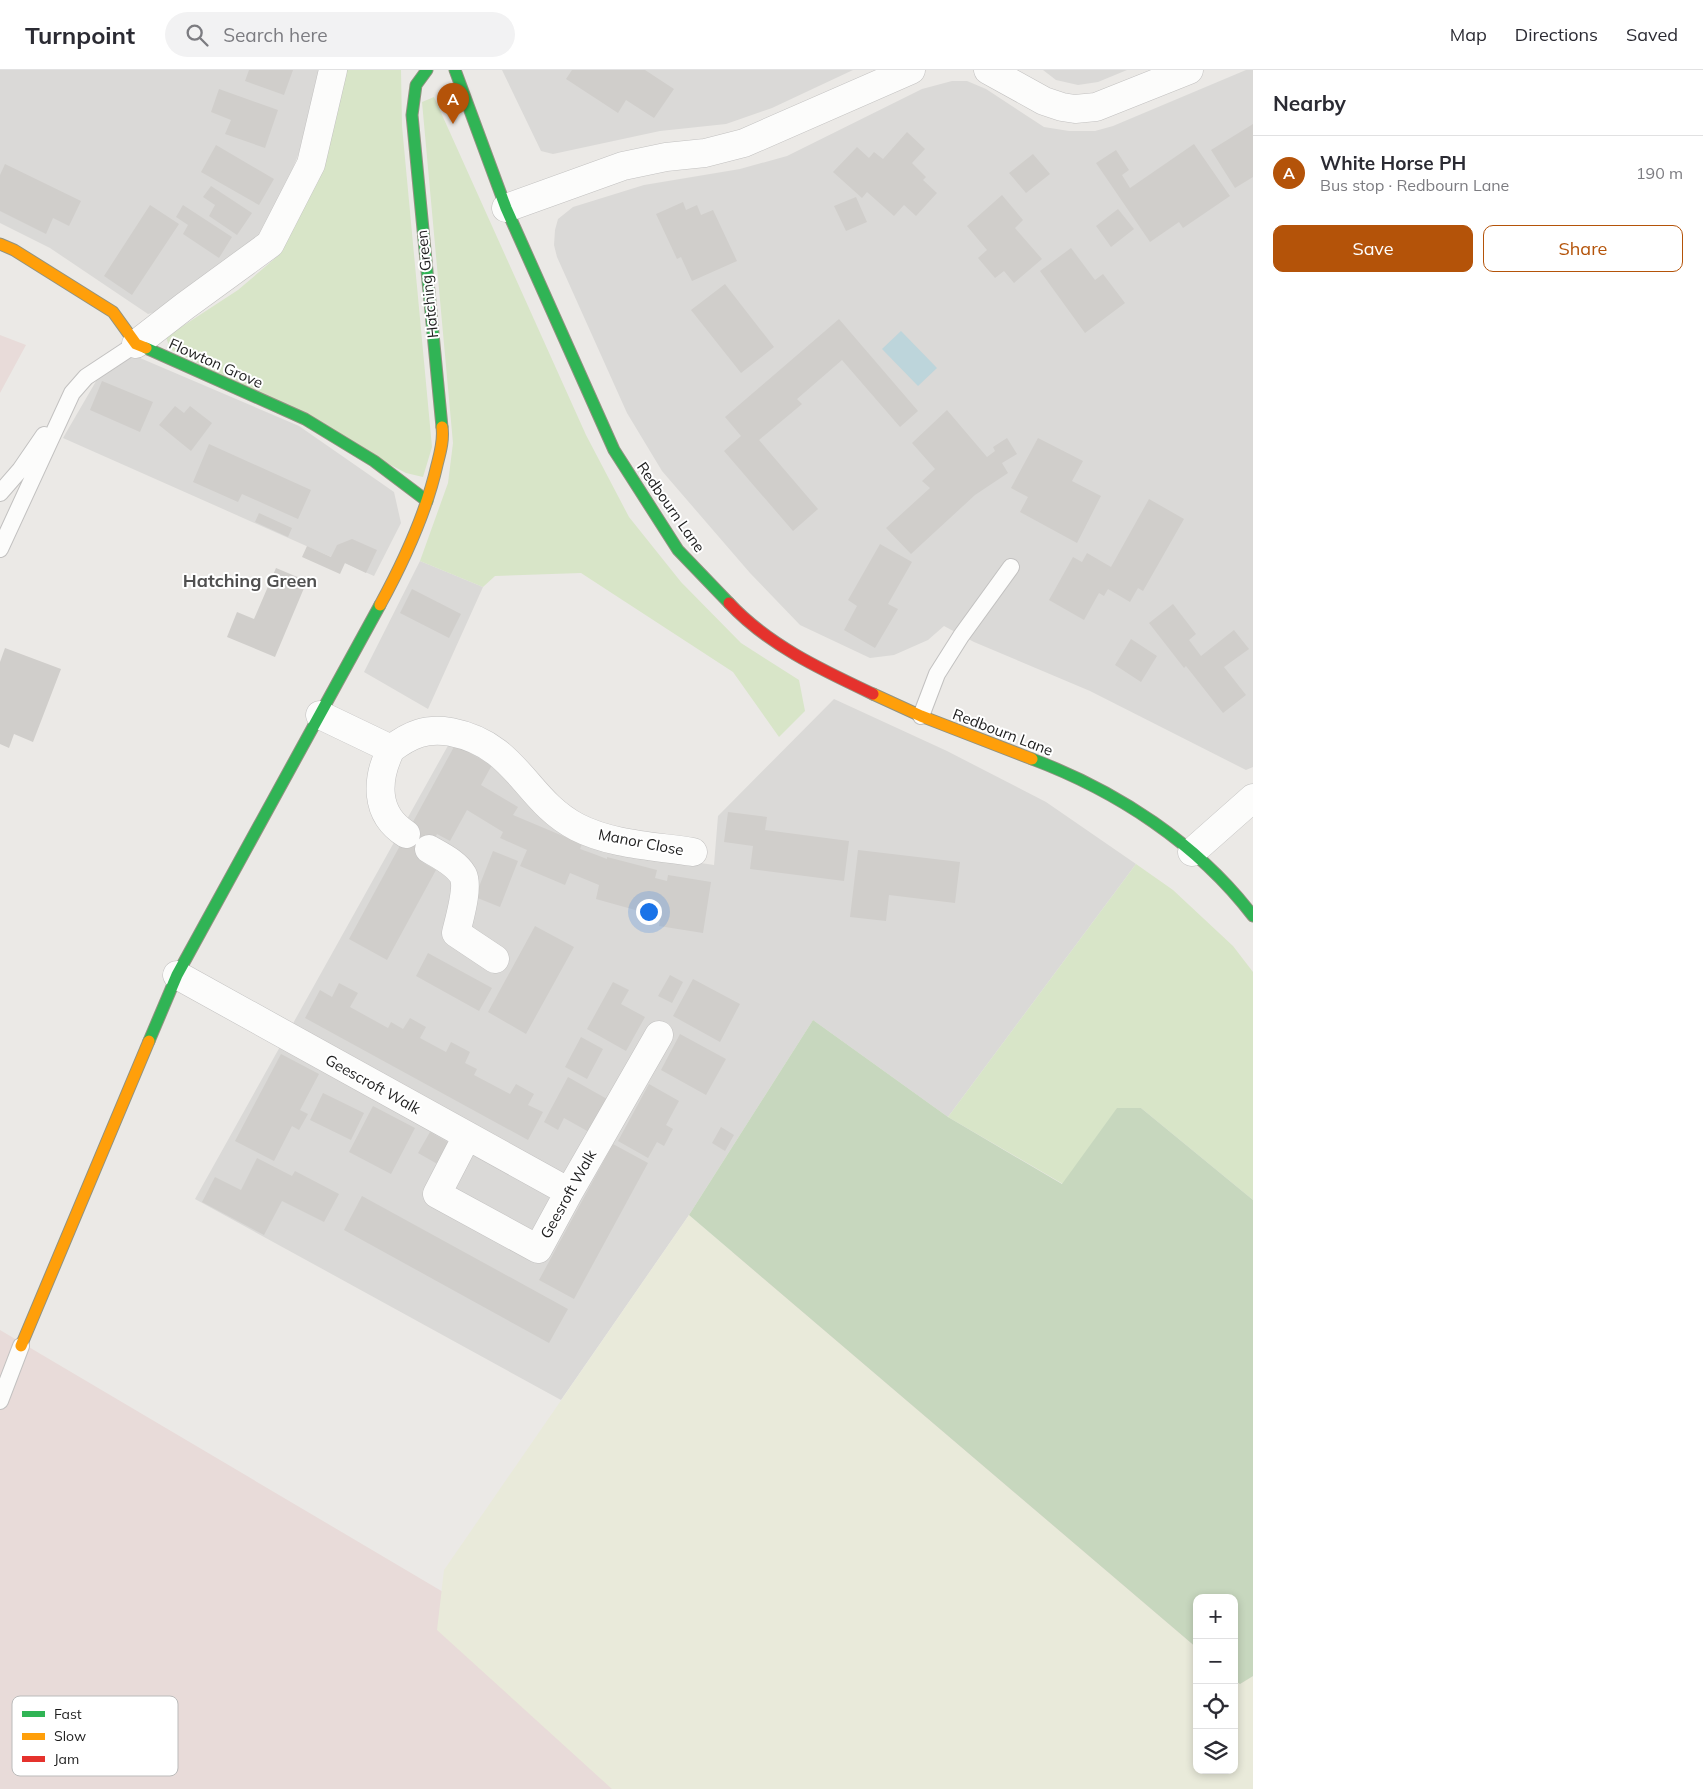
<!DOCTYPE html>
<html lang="en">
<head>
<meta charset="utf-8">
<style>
	body { margin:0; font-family:Mulish,sans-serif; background:#f2f2f3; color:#2b2b33 }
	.controls { position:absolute; right:15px; bottom:15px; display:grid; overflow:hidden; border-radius:10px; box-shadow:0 2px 8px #0003 }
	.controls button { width:45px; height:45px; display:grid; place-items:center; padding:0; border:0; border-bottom:1px solid #e1e1e2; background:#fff; color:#2b2b33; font:25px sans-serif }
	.you { position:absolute; left:648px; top:841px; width:18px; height:18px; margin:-12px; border:4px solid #fff; border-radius:50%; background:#1a73e8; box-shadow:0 0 0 8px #1a73e833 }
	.badge { display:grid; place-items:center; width:32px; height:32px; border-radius:50%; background:#b45309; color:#fff; font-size:16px; font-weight:700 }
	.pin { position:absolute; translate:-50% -41px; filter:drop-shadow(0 1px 2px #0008) }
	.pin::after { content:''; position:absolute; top:26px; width:18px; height:15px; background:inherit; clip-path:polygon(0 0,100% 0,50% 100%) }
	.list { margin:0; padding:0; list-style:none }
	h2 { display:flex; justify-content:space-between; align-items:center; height:65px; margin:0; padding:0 20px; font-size:21px }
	h2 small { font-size:16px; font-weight:400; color:#7c7c81 }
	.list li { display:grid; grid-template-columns:32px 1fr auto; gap:15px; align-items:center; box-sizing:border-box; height:75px; padding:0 20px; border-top:1px solid #e1e1e2 }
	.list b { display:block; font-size:19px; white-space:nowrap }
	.list p { margin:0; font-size:16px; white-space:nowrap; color:#7c7c81 }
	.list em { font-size:16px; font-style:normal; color:#7c7c81 }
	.actions { display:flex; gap:10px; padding:15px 20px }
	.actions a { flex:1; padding:11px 0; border:1px solid #b45309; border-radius:10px; text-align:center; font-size:18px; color:#b45309 }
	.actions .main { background:#b45309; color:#fff }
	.icon { flex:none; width:28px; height:28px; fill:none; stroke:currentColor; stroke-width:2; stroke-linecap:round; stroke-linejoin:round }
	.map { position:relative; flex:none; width:1253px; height:1719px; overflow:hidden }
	header { display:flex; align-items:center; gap:30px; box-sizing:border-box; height:70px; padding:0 25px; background:#fff; border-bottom:1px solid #e1e1e2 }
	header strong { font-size:24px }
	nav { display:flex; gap:28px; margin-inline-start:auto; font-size:18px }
	.search { width:350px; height:45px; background:#f2f2f3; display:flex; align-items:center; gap:12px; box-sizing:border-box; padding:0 18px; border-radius:28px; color:#7c7c81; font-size:19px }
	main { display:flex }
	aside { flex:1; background:#fff }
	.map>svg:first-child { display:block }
	.residential { fill:#dad9d7 }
	.commercial { fill:#e8dbd9; fill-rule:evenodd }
	.farmland { fill:#e9eada }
	.grass { fill:#d8e5c8 }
	.forest { fill:#c7d7be }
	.water { fill:#bdd5db }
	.building { fill:#d0cecb }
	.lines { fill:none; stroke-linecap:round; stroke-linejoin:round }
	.lane-casing { stroke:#c2c1c0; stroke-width:18 }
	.street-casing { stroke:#c2c1c0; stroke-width:29 }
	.fast-casing { stroke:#919280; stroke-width:13 }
	.slow-casing { stroke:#919280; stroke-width:13 }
	.jam-casing { stroke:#919280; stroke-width:13 }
	.lane { stroke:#fcfcfb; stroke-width:16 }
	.street { stroke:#fcfcfb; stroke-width:28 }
	.fast { stroke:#30b455; stroke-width:11 }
	.slow { stroke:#ff9f0a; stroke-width:11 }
	.jam { stroke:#e5322d; stroke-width:11 }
	.labels { text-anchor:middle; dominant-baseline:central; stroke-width:4; stroke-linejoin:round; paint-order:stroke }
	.street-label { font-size:15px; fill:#1d1d1d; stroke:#fff }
	.quarter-label { font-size:18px; font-weight:bold; fill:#505050; stroke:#fff }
	.key { fill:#fff; stroke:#bbb; stroke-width:1 }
	.key-label { font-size:14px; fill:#1d1d1d }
</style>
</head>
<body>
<header>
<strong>Turnpoint</strong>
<div class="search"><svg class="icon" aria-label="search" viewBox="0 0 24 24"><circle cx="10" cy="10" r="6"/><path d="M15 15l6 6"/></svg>Search here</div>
<nav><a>Map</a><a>Directions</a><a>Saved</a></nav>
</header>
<main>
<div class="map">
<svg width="1253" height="1719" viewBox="0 0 1253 1719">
	<rect width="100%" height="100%" fill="#ebe9e6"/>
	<path class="residential" d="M0,0H319L305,67L283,124L264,159L233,195L171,238L148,244L50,178L0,153Z
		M502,0H853L772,38L726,54L660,61L553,84L541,81Z
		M1043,0H1127L1098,12L1078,15L1056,10Z
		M1246,0H1253V697L1246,700L1090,621L974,572L944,556L928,570L894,585L870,588L800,555L750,503L662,401L627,343L557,187L554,175L555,160L558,149L573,137L644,115L740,99L787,86L922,19L952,11H967L986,19L1044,57L1069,61H1095L1113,56Z
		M133,285L299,356L394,422L401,453L374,506L63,368L106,294Z
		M420,491L483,517L428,639L364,602Z
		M834,629L947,681L1046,732L1136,794L948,1047L813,950L689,1145L561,1330L195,1129L450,672L477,679L614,780L714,795L718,746Z"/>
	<path class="commercial" d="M0,265L26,275L0,323Z
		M839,1032L1253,1259V1719H0V1260L477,1542ZM1197,1528H1234V1700H1197Z"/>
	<path class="farmland" d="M689,1145L1197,1578V1700H1234V1610L1240,1614L1253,1606V1719H612L437,1560L444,1500Z"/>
	<path class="grass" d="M346,0H401L402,56L432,377L423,407L406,403L170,279L166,267L238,220L279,185L324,92Z
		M434,27L586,365L629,447L681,512L741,573L799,610L805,641L779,667L733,602L581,503L495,506L483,517L420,491L448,413L453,373L422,32Z
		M1136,794L1173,820L1233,876L1253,902V1130L1141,1038L1117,1039L1063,1114L948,1047Z"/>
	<path class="forest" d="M813,950L948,1047L1062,1114L1117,1038H1141L1253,1130V1606L1240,1614L1234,1610V1528H1197V1578L689,1145Z"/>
	<path class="water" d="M901,261L937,298L918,316L882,279Z"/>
	<path class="building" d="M249,0H293L284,25L245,11Z
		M572,0H645L674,19L654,48L626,30L618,43L566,9Z
		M219,19L278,40L265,78L225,64L231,50L211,42Z
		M1253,54V107L1235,118L1211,80Z
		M907,62L925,79L912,93L926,107L923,110L937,123L916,146L904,135L894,146L867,122L862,128L833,102L857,77L869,88L874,82L883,89Z
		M1194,74L1230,126L1183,158L1179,152L1150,172L1096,93L1116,80L1129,100L1122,105L1130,118Z
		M216,75L274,109L259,135L201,102Z
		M1033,84L1050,104L1026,123L1009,103Z
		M5,94L81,131L69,156L53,148L46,164L0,141V105Z
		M211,116L252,143L237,165L209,146L215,135L203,127Z
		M1002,125L1023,150L1015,158L1042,189L1014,213L1004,201L995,208L978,188L987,180L967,156Z
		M856,127L867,152L846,161L834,136Z
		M683,132L686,140L697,135L701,145L713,140L737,191L692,211L681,187L677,189L656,144Z
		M150,135L179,154L132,225L104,206Z
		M183,135L232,167L219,188L183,164L188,155L176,147Z
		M1118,139L1134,159L1111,177L1096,156Z
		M1071,178L1095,210L1103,204L1125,233L1085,263L1040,201Z
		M725,214L774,277L741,303L691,240Z
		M839,249L918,341L900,357L842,290L797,329L802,334L759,370L818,439L793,461L724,381L741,366L725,347Z
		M102,311L153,332L140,362L90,340Z
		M175,336L184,343L190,336L212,353L191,381L159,355Z
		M947,340L987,387L995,381L993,377L1007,368L1017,384L1002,393L1008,403L975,425L911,484L886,458L930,418L922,411L935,399L912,373Z
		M1038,368L1083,391L1072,411L1101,426L1077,473L1020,442L1028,427L1011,418Z
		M209,374L311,420L298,449L242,424L238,432L193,412Z
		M1149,429L1184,449L1143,521L1138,518L1130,532L1108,519L1104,526L1099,523L1084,550L1049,530L1073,487L1082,492L1087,483L1111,497Z
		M259,443L292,458L288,467L255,452Z
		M352,469L377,480L366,503L345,493L340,504L302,487L307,476L331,487L337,475Z
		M880,474L912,492L888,534L898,539L875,578L844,560L857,536L848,530Z
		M276,498L307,511L275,587L227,567L237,542L254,549Z
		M412,519L461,544L449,568L400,543Z
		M1173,534L1196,564L1189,570L1201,586L1234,560L1249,579L1224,597L1246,625L1223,643L1186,596L1184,598L1149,553Z
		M1131,569L1157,586L1141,612L1115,595Z
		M5,578L61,599L33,672L14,664L9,678L0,674V592Z
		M455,675L492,695L481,715L518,737L513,745L582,774L580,779L594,784L607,789V787L657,800L655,808L667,811L668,805L711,812L703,863L659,856L662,837L649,834L646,843L596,829L599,815L570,803L565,815L520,796L527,780L500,768L503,762L467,740L450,771L437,764L422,792L436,800L387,890L349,869Z
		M728,742L767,747L765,760L849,771L844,811L750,799L753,776L724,772Z
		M858,780L960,792L955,833L889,825L886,851L850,847Z
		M493,781L518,791L500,837L475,827Z
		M535,856L574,877L526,964L488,942Z
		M428,883L492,918L479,941L416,906Z
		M670,905L683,912L672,933L658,926Z
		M693,909L740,934L720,972L673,946Z
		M613,912L629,920L621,934L645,947L626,981L587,959Z
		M339,913L358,923L350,937L388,958L391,952L403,959L410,948L426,957L420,968L446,982L451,972L470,982L465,993L477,999L474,1005L510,1024L516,1014L534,1024L528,1035L543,1042L528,1070L305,948L320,920L332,927Z
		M680,964L726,989L706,1025L661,1000Z
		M581,967L603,979L587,1009L565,997Z
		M281,984L319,1004L300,1040L308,1044L299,1060L292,1056L274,1091L235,1071Z
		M568,1007L607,1029L589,1062L564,1048L558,1060L544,1052Z
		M649,1014L679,1031L666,1055L673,1059L664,1076L657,1072L648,1088L618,1071Z
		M323,1023L364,1043L351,1070L310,1050Z
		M373,1036L415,1058L391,1104L349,1082Z
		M721,1057L734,1065L725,1081L712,1073Z
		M430,1062L453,1075L441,1096L418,1083Z
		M613,1074L648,1093L574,1229L539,1210Z
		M257,1088L292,1106L295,1101L339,1124L324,1152L282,1131L264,1165L202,1132L215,1107L241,1120Z
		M362,1126L568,1239L549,1273L344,1160Z"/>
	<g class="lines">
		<g class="lane-casing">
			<path id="lane" d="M0,423L20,400L44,365
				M0,479L72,323L86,307L136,274
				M921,646L937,604L961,566L1011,497
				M0,1331L21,1276"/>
		</g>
		<g class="street-casing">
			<path id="street" d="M988,0L1044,31L1062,37L1075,39L1096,37L1189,0
				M506,138L623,96L666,87L705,83L744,73L911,0
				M136,274L185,236L270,174L311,94L333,0
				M320,645L391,679C376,709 374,744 406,764
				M391,679C411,664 426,658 451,662C518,675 525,730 577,757C612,775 655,776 693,782
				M429,779C441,786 456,793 463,805C469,817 459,850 456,863L495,889
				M1192,782L1253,728
				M177,905L569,1122
				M467,1066L437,1124L538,1179L569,1122L659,965"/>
		</g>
		<g class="fast-casing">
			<path id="fast" d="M427,0L416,15L412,45L442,357
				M455,0L506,138L614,380L678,480L729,533
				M146,278L305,349L374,391L427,431
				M1032,689C1117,721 1197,773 1253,846
				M149,971L177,905L380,535"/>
		</g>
		<g class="slow-casing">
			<path id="slow" d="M0,174L14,180L113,242L136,274L146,278
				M380,535C404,491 426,444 437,395C440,383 444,370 442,357
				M873,624L921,646L1032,689
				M21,1276L149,971"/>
		</g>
		<g class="jam-casing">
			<path id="jam" d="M729,533C768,575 822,600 873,624"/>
		</g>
		<use href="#lane" class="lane"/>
		<use href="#street" class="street"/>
		<use href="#fast" class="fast"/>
		<use href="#slow" class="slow"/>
		<use href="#jam" class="jam"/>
	</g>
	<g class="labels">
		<g class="street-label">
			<text transform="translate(427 214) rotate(-96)">Hatching Green</text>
			<text transform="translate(216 293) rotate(24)">Flowton Grove</text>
			<text transform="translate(671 437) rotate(55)">Redbourn Lane</text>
			<text transform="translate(1003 662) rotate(21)">Redbourn Lane</text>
			<text transform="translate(641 772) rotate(11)">Manor Close</text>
			<text transform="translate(373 1014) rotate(29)">Geescroft Walk</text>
			<text transform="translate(568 1124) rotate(-61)">Geesroft Walk</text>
		</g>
		<g class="quarter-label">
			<text x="250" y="510">Hatching Green</text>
		</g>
	</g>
	<rect x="12" y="1626" width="166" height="80" rx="8" class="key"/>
	<rect x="22" y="1641" width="23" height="6" fill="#30b455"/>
	<rect x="22" y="1663" width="23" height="7" fill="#ff9f0a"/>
	<rect x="22" y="1686" width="23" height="6" fill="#e5322d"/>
	<g class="key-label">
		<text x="54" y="1649">Fast</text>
		<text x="54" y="1671">Slow</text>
		<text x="54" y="1694">Jam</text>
	</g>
</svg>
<div class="controls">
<button>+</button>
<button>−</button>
<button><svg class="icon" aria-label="locate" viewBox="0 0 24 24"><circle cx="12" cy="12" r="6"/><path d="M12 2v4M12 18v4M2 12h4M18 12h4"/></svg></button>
<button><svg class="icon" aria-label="layers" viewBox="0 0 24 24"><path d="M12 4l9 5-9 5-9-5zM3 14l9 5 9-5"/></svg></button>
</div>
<div class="you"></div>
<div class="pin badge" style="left:453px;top:54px">A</div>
</div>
<aside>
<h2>Nearby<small></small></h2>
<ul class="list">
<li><span class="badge">A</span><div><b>White Horse PH</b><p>Bus stop · Redbourn Lane</p></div><em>190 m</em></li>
</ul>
<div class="actions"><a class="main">Save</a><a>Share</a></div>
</aside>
</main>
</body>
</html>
